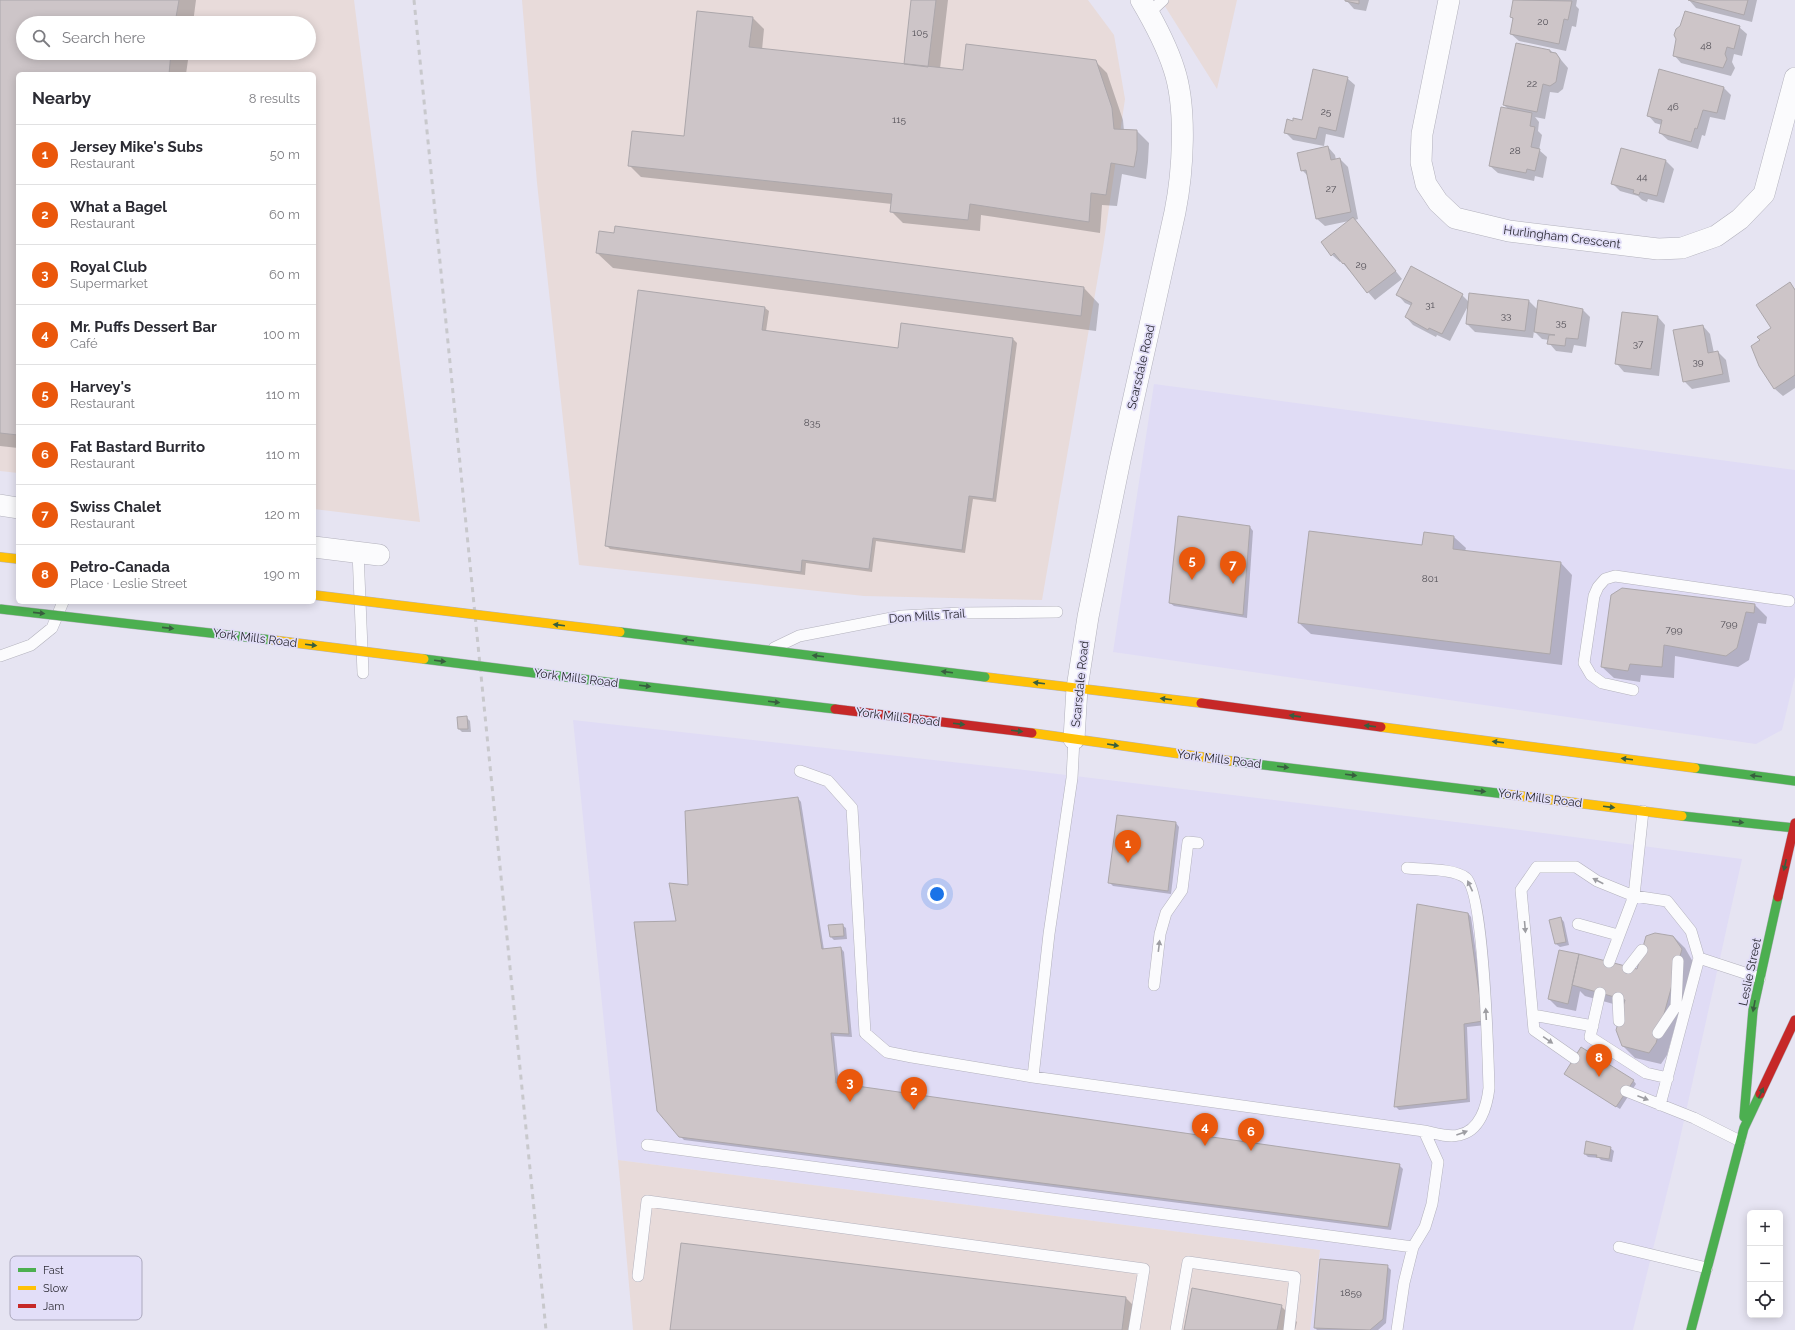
<!DOCTYPE html>
<html lang="en">
<head>
<meta charset="utf-8">
<style>
	body { margin:0; font-family:Raleway,sans-serif; background:#f2f2f3; color:#2b2b33 }
	.controls { position:absolute; right:12px; bottom:12px; display:grid; overflow:hidden; border-radius:6px; box-shadow:0 2px 10px #0003 }
	.controls button { width:36px; height:36px; display:grid; place-items:center; padding:0; border:0; border-bottom:1px solid #e1e1e2; background:#fff; color:#2b2b33; font:20px sans-serif }
	.you { position:absolute; left:937px; top:894px; width:14px; height:14px; margin:-10px; border:3px solid #fff; border-radius:50%; background:#1a73e8; box-shadow:0 0 0 6px #1a73e833 }
	.badge { display:grid; place-items:center; width:26px; height:26px; border-radius:50%; background:#ea580c; color:#fff; font-size:13px; font-weight:700 }
	.pin { position:absolute; translate:-50% -33px; filter:drop-shadow(0 1px 2px #0008) }
	.pin::after { content:''; position:absolute; top:21px; width:14px; height:12px; background:inherit; clip-path:polygon(0 0,100% 0,50% 100%) }
	.list { margin:0; padding:0; list-style:none }
	h2 { display:flex; justify-content:space-between; align-items:center; height:52px; margin:0; padding:0 16px; font-size:17px }
	h2 small { font-size:13px; font-weight:400; color:#7c7c81 }
	.list li { display:grid; grid-template-columns:26px 1fr auto; gap:12px; align-items:center; box-sizing:border-box; height:60px; padding:0 16px; border-top:1px solid #e1e1e2 }
	.list b { display:block; font-size:15px; white-space:nowrap }
	.list p { margin:0; font-size:13px; white-space:nowrap; color:#7c7c81 }
	.list em { font-size:13px; font-style:normal; color:#7c7c81 }
	.icon { flex:none; width:22px; height:22px; fill:none; stroke:currentColor; stroke-width:2; stroke-linecap:round; stroke-linejoin:round }
	.map { position:relative; flex:none; width:1795px; height:1330px; overflow:hidden }
	.search { position:absolute; background:#fff; box-shadow:0 2px 10px #0003; left:16px; top:16px; width:300px; height:44px; display:flex; align-items:center; gap:10px; box-sizing:border-box; padding:0 14px; border-radius:22px; color:#7c7c81; font-size:15px }
	.panel { position:absolute; background:#fff; box-shadow:0 2px 10px #0003; left:16px; top:72px; width:300px; height:532px; border-radius:6px }
	.map>svg:first-child { display:block }
	.built { fill:#e0dcf5 }
	.industrial { fill:#e8dbda; fill-rule:evenodd }
	.shadow { fill:#0003 }
	.building { fill:#cdc5c8; stroke:#aca7ab }
	.lines { fill:none; stroke-linecap:round; stroke-linejoin:round }
	.lane-casing { stroke:#b3b2bd; stroke-width:12 }
	.street-casing { stroke:#b3b2bd; stroke-width:22 }
	.fast-casing { stroke:#b3b2bd; stroke-width:10 }
	.slow-casing { stroke:#b3b2bd; stroke-width:10 }
	.jam-casing { stroke:#b3b2bd; stroke-width:10 }
	.lane { stroke:#fbfbfd; stroke-width:11 }
	.street { stroke:#fbfbfd; stroke-width:21 }
	.fast { stroke:#4caf50; stroke-width:9 }
	.slow { stroke:#ffc107; stroke-width:9 }
	.jam { stroke:#c62828; stroke-width:9 }
	.rail { stroke:#c8c8cc; stroke-width:3; stroke-dasharray:5 5; stroke-linecap:butt }
	.fast-bridge-casing { stroke:#b3b2bd; stroke-width:10; stroke-linecap:butt }
	.slow-bridge-casing { stroke:#b3b2bd; stroke-width:10; stroke-linecap:butt }
	.fast-bridge { stroke:#4caf50; stroke-width:9 }
	.slow-bridge { stroke:#ffc107; stroke-width:9 }
	.oneway { fill:#385f3f }
	.oneway2 { fill:#9d9da2 }
	.labels { text-anchor:middle; dominant-baseline:central; stroke-width:3.5; stroke-linejoin:round; paint-order:stroke }
	.number-label { font-size:10px; fill:#545158 }
	.street-label { font-size:12px; fill:#2b2a33; stroke:#e2def8 }
	.key { fill:#e2def8; stroke:#aba8bd; stroke-width:1 }
	.key-label { font-size:11px; fill:#2b2a33 }
</style>
</head>
<body>
<div class="map">
<svg width="1795" height="1330" viewBox="0 0 1795 1330">
	<rect width="100%" height="100%" fill="#e6e4f2"/>
	<path class="built" d="M1154,384L1795,470V676L1782,730L1756,744L1113,652Z
		M573,720L1033,771L1497,827L1742,859L1677,1152L1633,1330H1310L1320,1250L618,1160Z"/>
	<path class="industrial" d="M0,0H354L420,522L314,509V74H18V473L0,471ZM23,23H309V53H23Z
		M522,0H1088L1114,35L1125,99L1103,248L1042,600L864,596L579,565L537,183Z
		M1161,0H1237L1217,89Z
		M618,1160L1320,1250L1310,1330H633Z"/>
	<path class="shadow" d="M0,0H196L193,23H23V53H189L186,74H18V448L0,446Z
		M912,0H948L940,69L964,72L1095,61L1107,73L1123,120L1124,131H1137L1149,143L1148,162L1146,179L1122,174L1117,206L1102,205L1100,233L981,215L980,231L903,223L891,211L892,204L641,177L630,166L685,137L752,17L764,29L762,50L905,65Z
		M1346,0H1369L1366,11L1354,9Z
		M1515,0H1577L1576,6L1579,9L1576,27L1572,26L1566,51L1519,41L1511,34L1514,20L1511,17Z
		M1689,0H1760H1757L1752,22L1696,8Z
		M1739,27L1747,34L1742,56L1734,54L1732,62L1735,68L1731,76L1681,63L1674,55L1677,39Z
		M1549,50L1556,54L1568,68L1563,89L1558,93L1550,92L1545,119L1535,117L1539,122L1538,131L1542,135L1539,150L1547,157L1543,178L1535,176L1534,181L1498,173L1490,166L1509,110L1504,105Z
		M1347,78L1355,85L1344,138L1326,134L1324,146L1293,140L1285,132L1293,122H1302Z
		M1724,88L1731,95L1725,120L1710,117L1705,136L1702,135L1698,149L1668,140L1660,133L1662,125L1655,123L1648,115Z
		M1328,147L1335,155L1336,160L1340,159L1348,167L1358,219L1355,220L1402,279L1375,300L1341,261L1340,262L1332,255L1349,221L1325,226L1317,219L1309,177L1302,170Z
		M1622,149L1666,161L1674,169L1664,203L1648,199L1647,202L1642,200L1638,196L1620,191L1612,183Z
		M597,253L1084,288L1099,304L1096,331L613,268Z
		M1790,284L1795,289V388L1783,396L1775,389L1759,366L1761,340L1772,328Z
		M639,291L765,308L769,311L766,331L899,349L902,324L1013,339L1017,343L996,502L973,499L965,553L876,541L872,572L806,563L805,575L610,549L606,545Z
		M1398,295H1462L1469,302L1529,301L1538,310L1582,309L1590,317L1586,347L1574,345L1572,353L1556,351L1549,343V340L1542,339L1534,331L1533,338L1475,332L1467,324L1469,304L1450,341L1437,335L1436,337L1413,325L1406,317L1412,306L1405,303Z
		M1658,317L1665,325L1659,376L1624,372L1617,364Z
		M1703,326L1710,334L1714,353L1718,352L1726,360L1730,382L1692,389L1684,381Z
		M1250,527L1253,531L1247,618L1174,606L1170,603Z
		M1454,537L1466,548L1465,551L1561,563L1572,575L1562,665L1311,634L1299,623L1423,546Z
		M1622,589L1755,605L1767,617L1766,624L1758,623L1749,660L1738,667L1675,656L1674,678L1641,675L1640,682L1614,678L1602,667Z
		M466,717L470,721L471,732H462L459,729Z
		M798,798L801,802L824,950L841,948L844,952L852,1037L834,1036L839,1084L1399,1165L1403,1169L1391,1230L684,1140L680,1136L678,921L689,886Z
		M1176,823L1179,827L1171,894L1113,886L1109,882Z
		M1468,913L1471,917L1486,1025L1467,1027L1470,1102L1399,1110L1395,1106Z
		M1561,918L1564,922L1569,945L1560,947L1556,944Z
		M842,925L846,928L847,939L834,940L831,937Z
		M1673,936L1685,948L1693,962L1667,1055L1661,1064L1635,1058L1623,1046L1624,1007L1585,996L1580,991L1576,1011L1557,1007L1549,999L1559,951L1638,970Z
		M1569,1077L1633,1080L1636,1084L1620,1109Z
		M1610,1148L1614,1151L1612,1162L1601,1160L1599,1158L1588,1157L1585,1154Z
		M1321,1260L1387,1266L1391,1270L1386,1323L1378,1330H1317L1315,1328Z
		M1126,1298L1133,1305L1130,1330H671Z
		M1281,1306L1297,1322L1295,1330H1185Z"/>
	<path class="building" d="M0,0H179L175,23H23V53H171L169,74H18V435L0,433Z
		M911,0H936L928,67L904,64Z
		M1345,0H1359V4L1345,1Z
		M1513,0L1572,1L1568,20L1564,19L1559,44L1510,34L1513,18L1510,17Z
		M1688,0H1748L1744,15Z
		M697,11L753,17L749,47L963,70L966,44L1096,60L1112,108L1114,129L1137,130V150L1134,167L1111,163L1106,195L1091,193L1089,222L970,204L968,220L890,212L892,194L628,166L632,131L684,136Z
		M1685,11L1740,26L1734,49L1727,47L1725,54L1727,59L1723,68L1673,56L1676,39L1674,35L1676,29L1680,26Z
		M1516,43L1550,50V52L1556,53L1560,59L1556,82L1550,86L1543,84L1537,112L1503,105Z
		M1313,69L1348,77L1336,131L1319,127L1316,139L1284,133L1287,119L1293,121V118L1302,120Z
		M1659,69L1724,87L1717,113L1703,110L1697,129L1695,128L1691,142L1659,133L1662,120L1647,116Z
		M1501,107L1532,113L1530,126L1535,127L1531,147L1540,149L1535,171L1527,169L1526,173L1489,166Z
		M1328,146L1331,160L1340,158L1351,212L1316,219L1306,170L1301,171L1297,153Z
		M1621,148L1666,160L1657,196L1640,192L1639,195L1633,193L1634,190L1611,184Z
		M1353,217L1396,271L1367,293L1344,263L1343,264L1334,253L1331,256L1321,242Z
		M615,226L1084,287L1081,316L596,253L599,231L614,233Z
		M1411,266L1463,294L1442,334L1429,328L1428,330L1405,317L1412,303L1396,295Z
		M1790,282L1795,290V375L1774,389L1759,366L1751,346L1760,340L1757,337L1771,328L1756,305Z
		M638,290L765,307L762,330L898,348L901,323L1013,338L993,499L969,496L962,550L873,538L869,569L802,560L801,572L605,546Z
		M1469,293L1529,300L1525,331L1466,324Z
		M1538,300L1583,309L1578,339L1566,338L1565,346L1547,344L1549,335H1555L1534,332Z
		M1622,312L1658,316L1651,369L1615,364Z
		M1703,325L1708,353L1718,351L1723,374L1683,382L1673,330Z
		M1178,516L1250,526L1243,615L1169,603Z
		M1309,531L1422,545L1424,532L1454,536L1453,549L1561,562L1550,654L1298,623Z
		M1622,588L1755,604L1754,613L1746,612L1737,648L1726,656L1664,645L1662,667L1630,664L1628,671L1601,667L1611,595Z
		M467,716L468,729H458L457,717Z
		M798,797L822,949L841,947L849,1034L831,1033L836,1083L1400,1164L1388,1227L679,1137L657,1111L634,922L676,921L669,883L688,885L685,811Z
		M1117,815L1176,822L1168,891L1108,883Z
		M1417,904L1468,913L1483,1021L1464,1024L1467,1099L1394,1107Z
		M1561,917L1566,942L1555,944L1549,920Z
		M843,924L844,936L830,937L828,925Z
		M1655,933L1673,936L1682,949L1656,1043L1649,1053L1622,1046L1616,1030L1625,1000L1572,985L1579,954L1637,969L1646,936Z
		M1559,950L1579,954L1568,1004L1548,999Z
		M1581,1047L1634,1080L1616,1107L1564,1074Z
		M1586,1141L1611,1147L1609,1159L1596,1157L1597,1155L1584,1154Z
		M681,1243L1126,1297L1122,1330H670Z
		M1320,1259L1388,1265L1383,1319L1370,1330L1314,1328Z
		M1192,1288L1282,1305L1277,1330H1184Z"/>
	<g class="lines">
		<g class="lane-casing">
			<path id="lane" d="M1149,13L1163,0
				M358,552L363,673
				M774,648L799,636L902,616L960,613L1057,612
				M0,656L31,645L52,628L63,602
				M1633,690L1602,683L1591,675L1584,663L1594,596L1598,587L1605,579L1615,576L1789,601
				M800,771L828,781L852,808L865,1033L887,1052L912,1057L1033,1077L1424,1131L1438,1162L1432,1204L1425,1227L1413,1247L1404,1283L1397,1330
				M1407,868C1423,870 1453,868 1466,878C1484,893 1488,1057 1489,1088C1487,1106 1480,1131 1459,1135C1448,1138 1435,1133 1424,1131
				M1578,924L1618,935
				M1609,962L1634,896L1643,811
				M1628,968L1642,950
				M1154,985L1160,934L1166,913L1182,890L1188,842L1198,843
				M1600,993L1590,1037L1646,1073L1668,1078
				M1618,998L1619,1021
				M1533,1015L1593,1026
				M1658,1033L1676,1006L1678,961
				M1574,1058L1534,1030L1521,890L1537,867H1576L1597,881L1634,896L1667,901L1691,931L1699,958
				M1033,1077L1049,934L1072,778L1074,739
				M1626,1091L1694,1118L1740,1141
				M1660,1105L1699,958L1760,978
				M647,1145L1413,1247
				M1619,1247L1707,1268
				M638,1276L647,1201L1144,1269L1134,1330
				M1176,1330L1188,1262L1295,1277L1289,1330"/>
		</g>
		<g class="street-casing">
			<path id="street" d="M1449,0L1422,134L1421,162L1426,184L1438,202L1455,218L1509,231L1658,249L1682,248L1716,236L1740,219L1764,194L1795,78
				M0,505L18,508
				M314,547L379,555
				M1074,739L1077,688L1088,617L1120,460L1175,212C1183,172 1187,108 1174,69C1166,44 1154,22 1141,0"/>
		</g>
		<g class="fast-casing">
			<path id="fast" d="M606,682L835,709
				M1231,761L1505,794
				M1695,768L1795,781
				M1682,816L1795,828
				M1744,1117L1753,1010L1778,897
				M1691,1330L1744,1128L1760,1094"/>
		</g>
		<g class="slow-casing">
			<path id="slow" d="M0,557L18,559
				M985,677L1201,703
				M1381,727L1695,768
				M1032,733L1231,761
				M1505,794L1682,816"/>
		</g>
		<g class="jam-casing">
			<path id="jam" d="M1201,703L1381,727
				M835,709L1032,733
				M1778,897L1795,823
				M1760,1094L1795,1020"/>
		</g>
		<use href="#lane" class="lane"/>
		<use href="#street" class="street"/>
		<use href="#fast" class="fast"/>
		<use href="#slow" class="slow"/>
		<use href="#jam" class="jam"/>
		<path class="rail" d="M414,0L546,1330"/>
		<g class="fast-bridge-casing">
			<path id="fast-bridge" d="M0,609L272,640
				M620,632L985,677
				M424,659L606,682"/>
		</g>
		<g class="slow-bridge-casing">
			<path id="slow-bridge" d="M314,595L620,632
				M272,640L424,659"/>
		</g>
		<use href="#fast-bridge" class="fast-bridge"/>
		<use href="#slow-bridge" class="slow-bridge"/>
	</g>
	<defs><path id="oneway-solid" d="M-6-.8H1V-3.2L6.5 0L1 3.2V.8H-6Z"/></defs>
	<g class="oneway">
		<use href="#oneway-solid" transform="translate(39 613) rotate(6)"/>
		<use href="#oneway-solid" transform="translate(559 625) rotate(-173)"/>
		<use href="#oneway-solid" transform="translate(168 628) rotate(6)"/>
		<use href="#oneway-solid" transform="translate(688 640) rotate(-173)"/>
		<use href="#oneway-solid" transform="translate(311 645) rotate(7)"/>
		<use href="#oneway-solid" transform="translate(818 656) rotate(-173)"/>
		<use href="#oneway-solid" transform="translate(440 661) rotate(7)"/>
		<use href="#oneway-solid" transform="translate(947 672) rotate(-173)"/>
		<use href="#oneway-solid" transform="translate(1039 683) rotate(-173)"/>
		<use href="#oneway-solid" transform="translate(645 686) rotate(7)"/>
		<use href="#oneway-solid" transform="translate(1166 699) rotate(-173)"/>
		<use href="#oneway-solid" transform="translate(774 702) rotate(7)"/>
		<use href="#oneway-solid" transform="translate(1295 716) rotate(-172)"/>
		<use href="#oneway-solid" transform="translate(959 724) rotate(7)"/>
		<use href="#oneway-solid" transform="translate(1370 726) rotate(-173)"/>
		<use href="#oneway-solid" transform="translate(1017 731) rotate(7)"/>
		<use href="#oneway-solid" transform="translate(1498 742) rotate(-173)"/>
		<use href="#oneway-solid" transform="translate(1113 745) rotate(9)"/>
		<use href="#oneway-solid" transform="translate(1627 759) rotate(-173)"/>
		<use href="#oneway-solid" transform="translate(1283 767) rotate(7)"/>
		<use href="#oneway-solid" transform="translate(1351 775) rotate(7)"/>
		<use href="#oneway-solid" transform="translate(1756 776) rotate(-173)"/>
		<use href="#oneway-solid" transform="translate(1480 791) rotate(7)"/>
		<use href="#oneway-solid" transform="translate(1609 807) rotate(7)"/>
		<use href="#oneway-solid" transform="translate(1738 822) rotate(6)"/>
		<use href="#oneway-solid" transform="translate(1785 865) rotate(102)"/>
		<use href="#oneway-solid" transform="translate(1754 1006) rotate(101)"/>
		<use href="#oneway-solid" transform="translate(1761 1093) rotate(-65)"/>
	</g>
	<g class="oneway2">
		<use href="#oneway-solid" transform="translate(1598 881) rotate(-153)"/>
		<use href="#oneway-solid" transform="translate(1470 886) rotate(-115)"/>
		<use href="#oneway-solid" transform="translate(1525 927) rotate(85)"/>
		<use href="#oneway-solid" transform="translate(1159 946) rotate(-83)"/>
		<use href="#oneway-solid" transform="translate(1486 1014) rotate(-93)"/>
		<use href="#oneway-solid" transform="translate(1548 1040) rotate(35)"/>
		<use href="#oneway-solid" transform="translate(1643 1098) rotate(21)"/>
		<use href="#oneway-solid" transform="translate(1462 1133) rotate(-20)"/>
	</g>
	<g class="labels">
		<g class="number-label">
			<text x="1543" y="21">20</text>
			<text x="920" y="32">105</text>
			<text x="1706" y="45">48</text>
			<text x="1532" y="83">22</text>
			<text x="1673" y="106">46</text>
			<text x="1326" y="111">25</text>
			<text x="899" y="119">115</text>
			<text x="1515" y="150">28</text>
			<text x="1642" y="176">44</text>
			<text x="1331" y="188">27</text>
			<text x="1361" y="264">29</text>
			<text x="1430" y="304">31</text>
			<text x="1506" y="315">33</text>
			<text x="1561" y="322">35</text>
			<text x="1638" y="343">37</text>
			<text x="1698" y="361">39</text>
			<text x="812" y="422">835</text>
			<text x="1430" y="578">801</text>
			<text x="1729" y="623">799</text>
			<text x="1674" y="629">799</text>
			<text x="1351" y="1292">1859</text>
		</g>
		<g class="street-label">
			<text transform="translate(1562 237) rotate(7)">Hurlingham Crescent</text>
			<text transform="translate(1141 367) rotate(-77)">Scarsdale Road</text>
			<text transform="translate(927 616) rotate(-4)">Don Mills Trail</text>
			<text transform="translate(255 638) rotate(7)">York Mills Road</text>
			<text transform="translate(576 678) rotate(7)">York Mills Road</text>
			<text transform="translate(1080 684) rotate(-84)">Scarsdale Road</text>
			<text transform="translate(898 717) rotate(7)">York Mills Road</text>
			<text transform="translate(1219 759) rotate(7)">York Mills Road</text>
			<text transform="translate(1540 798) rotate(7)">York Mills Road</text>
			<text transform="translate(1750 972) rotate(-78)">Leslie Street</text>
		</g>
	</g>
	<rect x="10" y="1256" width="132" height="64" rx="6" class="key"/>
	<rect x="18" y="1268" width="18" height="4" fill="#4caf50"/>
	<rect x="18" y="1286" width="18" height="4" fill="#ffc107"/>
	<rect x="18" y="1304" width="18" height="4" fill="#c62828"/>
	<g class="key-label">
		<text x="43" y="1274">Fast</text>
		<text x="43" y="1292">Slow</text>
		<text x="43" y="1310">Jam</text>
	</g>
</svg>
<div class="controls">
<button>+</button>
<button>−</button>
<button><svg class="icon" aria-label="locate" viewBox="0 0 24 24"><circle cx="12" cy="12" r="6"/><path d="M12 2v4M12 18v4M2 12h4M18 12h4"/></svg></button>
</div>
<div class="you"></div>
<div class="pin badge" style="left:1128px;top:863px">1</div>
<div class="pin badge" style="left:914px;top:1110px">2</div>
<div class="pin badge" style="left:850px;top:1102px">3</div>
<div class="pin badge" style="left:1205px;top:1146px">4</div>
<div class="pin badge" style="left:1192px;top:580px">5</div>
<div class="pin badge" style="left:1251px;top:1151px">6</div>
<div class="pin badge" style="left:1233px;top:584px">7</div>
<div class="pin badge" style="left:1599px;top:1077px">8</div>
<div class="search"><svg class="icon" aria-label="search" viewBox="0 0 24 24"><circle cx="10" cy="10" r="6"/><path d="M15 15l6 6"/></svg>Search here</div>
<section class="panel">
<h2>Nearby<small>8 results</small></h2>
<ul class="list">
<li><span class="badge">1</span><div><b>Jersey Mike's Subs</b><p>Restaurant</p></div><em>50 m</em></li>
<li><span class="badge">2</span><div><b>What a Bagel</b><p>Restaurant</p></div><em>60 m</em></li>
<li><span class="badge">3</span><div><b>Royal Club</b><p>Supermarket</p></div><em>60 m</em></li>
<li><span class="badge">4</span><div><b>Mr. Puffs Dessert Bar</b><p>Café</p></div><em>100 m</em></li>
<li><span class="badge">5</span><div><b>Harvey's</b><p>Restaurant</p></div><em>110 m</em></li>
<li><span class="badge">6</span><div><b>Fat Bastard Burrito</b><p>Restaurant</p></div><em>110 m</em></li>
<li><span class="badge">7</span><div><b>Swiss Chalet</b><p>Restaurant</p></div><em>120 m</em></li>
<li><span class="badge">8</span><div><b>Petro-Canada</b><p>Place · Leslie Street</p></div><em>190 m</em></li>
</ul>
</section>
</div>
</body>
</html>
